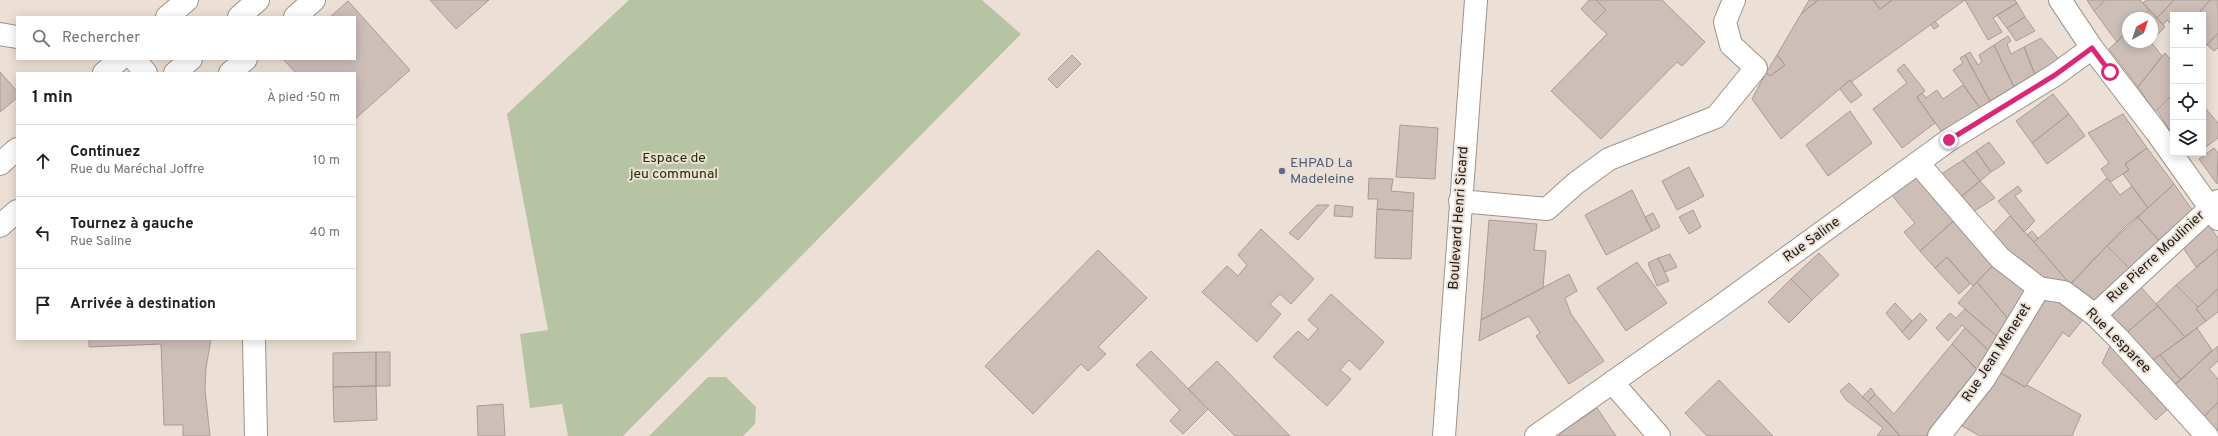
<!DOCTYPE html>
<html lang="fr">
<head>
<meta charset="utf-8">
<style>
	body { margin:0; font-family:Overpass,sans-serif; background:#f2f2f2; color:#202124 }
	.controls { position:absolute; right:12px; top:12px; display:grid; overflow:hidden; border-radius:0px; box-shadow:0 2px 10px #0003 }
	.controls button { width:36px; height:36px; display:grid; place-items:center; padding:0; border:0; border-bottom:1px solid #e0e0e0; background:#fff; color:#202124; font:20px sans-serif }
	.compass { position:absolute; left:2122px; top:12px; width:36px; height:36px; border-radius:50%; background:#fff; box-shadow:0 2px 10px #0003; rotate:39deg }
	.stop { position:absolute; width:12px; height:12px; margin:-9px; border:3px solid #db2777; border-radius:50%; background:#fff }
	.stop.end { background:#db2777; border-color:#fff; box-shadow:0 1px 4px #0008 }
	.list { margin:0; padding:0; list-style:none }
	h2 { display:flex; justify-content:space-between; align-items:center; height:52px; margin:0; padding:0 16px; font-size:17px }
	h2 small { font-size:13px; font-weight:400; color:#757577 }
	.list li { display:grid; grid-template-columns:26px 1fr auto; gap:12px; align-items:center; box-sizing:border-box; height:72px; padding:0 16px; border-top:1px solid #e0e0e0 }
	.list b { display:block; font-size:15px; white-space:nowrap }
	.list p { margin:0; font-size:13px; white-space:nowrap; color:#757577 }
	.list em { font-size:13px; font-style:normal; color:#757577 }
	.icon { flex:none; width:22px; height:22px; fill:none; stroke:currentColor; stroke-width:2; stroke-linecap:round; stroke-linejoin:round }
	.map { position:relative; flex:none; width:2218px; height:436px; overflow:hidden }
	.search { position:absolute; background:#fff; box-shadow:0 2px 10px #0003; left:16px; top:16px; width:340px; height:44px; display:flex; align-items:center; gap:10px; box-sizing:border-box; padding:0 14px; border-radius:0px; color:#757577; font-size:15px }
	.panel { position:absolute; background:#fff; box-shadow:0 2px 10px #0003; left:16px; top:72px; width:340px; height:268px; border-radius:0px }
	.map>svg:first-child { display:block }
	.green { fill:#b7c4a4 }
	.building { fill:#cdbeb8; stroke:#aa9b95 }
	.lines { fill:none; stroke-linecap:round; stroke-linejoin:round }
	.minor-casing { stroke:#9e9389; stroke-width:24 }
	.major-casing { stroke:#9e9389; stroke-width:24 }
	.minor { stroke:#fff; stroke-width:22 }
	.major { stroke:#fff; stroke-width:22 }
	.route { stroke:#db2777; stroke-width:5 }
	.service-dot { fill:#5c6f8a; stroke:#ece0d6; stroke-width:1.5 }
	.labels { text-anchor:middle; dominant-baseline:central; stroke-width:4; stroke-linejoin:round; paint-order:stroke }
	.park-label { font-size:14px; fill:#222f02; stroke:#ece0d6 }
	.service-label { font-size:14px; fill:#4e5e75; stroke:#ece0d6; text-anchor:start }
	.street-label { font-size:14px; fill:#1d1915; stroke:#ece0d6 }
</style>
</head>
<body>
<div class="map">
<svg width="2218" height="436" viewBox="0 0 2218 436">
	<rect width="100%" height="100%" fill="#ece0d6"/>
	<path class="green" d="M629,0H982L1021,34L623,436H568L562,404L530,408L520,334L548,330L507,114Z
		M708,377H726L756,407L755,424L743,436H649Z"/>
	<path class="building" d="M430,0H489L456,29Z
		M1589,0H1596L1606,10L1594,22L1581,9Z
		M1596,0H1662L1705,42L1682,66L1677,62L1601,139L1551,91L1607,34L1594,22L1606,10Z
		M1809,0H1818L1801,14Z
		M1818,0H1873L1880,9L1892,0H1965L1851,82L1850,80L1781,139L1752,99L1766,73L1770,76L1785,65L1777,55L1801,14Z
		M1873,0H1892L1880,9Z
		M1965,0H2015L2017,3L1993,18L2002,32L1988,40Z
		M2087,0H2105L2094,11Z
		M2105,0H2140L2149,10L2141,18H2128V31L2117,42L2094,11Z
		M2146,0H2174L2157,18L2143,3Z
		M2174,0H2210L2197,15H2173V26L2167,20L2163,25L2157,18Z
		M2210,0H2218V33L2207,45L2203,40V15H2197Z
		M348,1L410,70L355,119V73H296L283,59H355V17H330Z
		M2017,3L2025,17L2007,28L1997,15Z
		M2149,10L2165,27L2152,40V18H2141Z
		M2025,17L2035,31L2016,41L2007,28Z
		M1935,21L1939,26L1934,29L1931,25Z
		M2128,31V42H2151L2162,56L2138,87L2109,49Z
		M2218,33V48L2214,51L2207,45Z
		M2008,36L2011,41L2007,44L2011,54L2024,47L2035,75L2014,87L1994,45Z
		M2041,38L2062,63L2036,77L2024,47Z
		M1994,45L2014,87L1990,101L1965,55L1970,52L1978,65L1982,62L1979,55Z
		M2165,53L2173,63V94L2155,112L2138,87Z
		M1072,55L1081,64L1057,88L1048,79Z
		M1777,55L1785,65L1770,76L1766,73Z
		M1965,55L1990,101L1980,108L1953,70L1963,63L1960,58Z
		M1904,64L1925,91L1917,97L1935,123L1902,148L1873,109L1907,83L1897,70Z
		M0,72L17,91V98L0,112Z
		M1850,80L1862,95L1851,103L1840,89Z
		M1963,85L1980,108L1943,134L1917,97L1922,93L1926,98L1937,90L1943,99Z
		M2053,94L2069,114L2032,143L2016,121Z
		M2173,94V133L2172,134L2157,110Z
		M2205,108L2218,123V138L2203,149V110Z
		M1850,111L1872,143L1828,176L1806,145Z
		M2069,114L2085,136L2047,164L2032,143Z
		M2123,114L2147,148L2125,164L2129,170L2110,182L2101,169L2109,163L2088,133Z
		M1400,125L1438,128L1435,179L1396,177Z
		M1989,142L2005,163L1991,172L1976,151Z
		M2147,148L2174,184L2148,208L2123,174L2129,170L2125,164Z
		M2214,148L2218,153L2217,184L2199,159Z
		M1976,151L1991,172L1980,181L1963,160Z
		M1963,160L1980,181L1955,202L1935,178Z
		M1689,167L1704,196L1677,210L1662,181Z
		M1916,172L1958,217L1920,251L1904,232L1915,223L1890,193Z
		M1369,178L1393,179L1391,191L1414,193L1413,211L1377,209L1378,199H1368Z
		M2107,178L2120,195L2132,186L2148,208L2127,225L2070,284L2034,242Z
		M1980,181L1995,198L1968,215L1955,202Z
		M2174,184L2193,211L2160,242L2138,217Z
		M2018,186L2022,191L2015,196L2035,221L2024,232L1998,201Z
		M1632,190L1652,231L1606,255L1585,215Z
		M1317,205H1329L1298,240L1289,233Z
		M1335,205L1353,207L1352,217L1334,216Z
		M1377,209L1413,211L1411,259L1375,258Z
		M1693,210L1701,227L1689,234L1679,217Z
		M1653,213L1660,227L1652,231L1645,217Z
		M2010,216L2034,242L2070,284L2034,275L1989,237Z
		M1958,217L1997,261L1973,286L1947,257L1935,268L1920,251Z
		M2138,217L2160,242L2131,270L2107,246Z
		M1489,220L1537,224L1534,250L1546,251L1543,288L1481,320Z
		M2207,223L2218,238V249L2196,267L2182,246Z
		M1261,229L1314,279L1291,304L1280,294L1270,304L1281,314L1257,342L1202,292L1227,266L1238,276L1247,265L1238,255Z
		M2032,231L2038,238L2034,242L2027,235Z
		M2107,246L2131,270L2096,303L2070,285Z
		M2218,249V289L2198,307L2176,285Z
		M1098,250L1147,298L1098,347L1106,354L1088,371L1081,364L1033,414L985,366Z
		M1819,253L1839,275L1812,300L1791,279Z
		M1670,254L1677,267L1665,272L1658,258Z
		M1947,257L1970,284L1959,294L1935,268Z
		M1658,258L1669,281L1657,286L1648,263Z
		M1997,261L2026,291L2010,321L1977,282Z
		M1637,262L1667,303L1626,331L1597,288Z
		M1569,274L1577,291L1565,298L1571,314L1604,361L1569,384L1536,336L1540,333L1529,316L1479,341L1481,320Z
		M1791,279L1812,300L1789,323L1768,302Z
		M1977,282L2010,321L2000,339L1958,303Z
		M2139,285L2158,306L2125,334L2107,314Z
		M2176,285L2198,307L2196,309L2206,321L2185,337L2156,304Z
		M2218,289V312L2206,321L2196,309Z
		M1331,294L1384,342L1360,370L1349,360L1340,370L1351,379L1327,406L1273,357L1298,331L1308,340L1318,329L1308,320Z
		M2048,296L2061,298L2084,318L2069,337L2063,332L2025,387L1999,372Z
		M1895,303L1912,321L1902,332L1886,313Z
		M2158,306L2185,337L2150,362L2125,334Z
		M1965,309L2000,339L1992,354L1962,325L1948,341L1936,328L1950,313L1956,318Z
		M1920,313L1927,320L1909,340L1902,332Z
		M1965,328L1992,354L1979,371L1952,344Z
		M2197,328L2212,350L2181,380L2160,355Z
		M89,339H211L206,368L205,390L210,436H183V425H164L161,344L89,347Z
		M2112,342L2171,406L2156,420L2102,363Z
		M1952,344L1979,372L1962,392L1959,391L1926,436H1900L1868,402L1875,394L1894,414Z
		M2218,346V361L2209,369L2218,379V402L2202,419L2173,386Z
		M1151,351L1208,409L1183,434L1170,421L1180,410L1136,365Z
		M376,352V386L333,387V353Z
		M376,352H390V386H376Z
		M2160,355L2181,380L2173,386L2150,362Z
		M1217,361L1290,436H1235L1188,389Z
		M1999,372L2025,387L2027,385L2081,415L2072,436H1980L1962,426Z
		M1719,380L1773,436H1707L1685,413Z
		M1849,383L1890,424L1900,436H1877L1883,428L1846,400L1840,391Z
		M376,386L377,420L334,422L333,387Z
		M1871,388L1875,394L1868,402L1862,397Z
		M2218,402V436L2202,419Z
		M503,404L505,436H478L477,406Z
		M1597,408L1616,436H1556Z"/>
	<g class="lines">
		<g class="minor-casing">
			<path id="minor" d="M167,17L187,0
				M239,17L258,0
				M295,17L314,0
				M0,34L17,37
				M134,59L146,73
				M104,73L120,59
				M175,73L191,59
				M230,73L246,59
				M1918,163L2000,258L2039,288L2064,292L2095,315L2118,338L2207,436
				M0,164L17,149
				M1460,201L1547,209L1576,183L1609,159L1716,117L1756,68L1731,45L1725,22L1734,0
				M0,226L17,211
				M2095,315L2218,201
				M254,339L256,436
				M1612,382L1659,436
				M1444,436L1476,0
				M1536,436L1718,308L1949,140L2055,75L2092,48
				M1939,436L1984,379L2039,288"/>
		</g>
		<g class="major-casing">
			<path id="major" d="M2060,0L2092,48L2157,133L2218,219"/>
		</g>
		<use href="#minor" class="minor"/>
		<use href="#major" class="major"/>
	</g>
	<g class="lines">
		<path class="route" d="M1949,140L2055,75L2092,48L2110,72"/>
	</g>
	<circle class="service-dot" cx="1282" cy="171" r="4"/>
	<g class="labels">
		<g class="park-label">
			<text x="674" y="158">Espace de<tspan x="674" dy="16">jeu communal</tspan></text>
		</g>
		<g class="service-label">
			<text x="1290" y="163">EHPAD La<tspan x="1290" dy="16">Madeleine</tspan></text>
		</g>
		<g class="street-label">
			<text transform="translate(1459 218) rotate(-86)">Boulevard Henri Sicard</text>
			<text transform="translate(1812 240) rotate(-36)">Rue Saline</text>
			<text transform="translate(2156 257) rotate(-43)">Rue Pierre Moulinier</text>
			<text transform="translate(2118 341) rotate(45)">Rue Lesparee</text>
			<text transform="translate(1997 353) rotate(-57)">Rue Jean Meneret</text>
		</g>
	</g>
</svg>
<div class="controls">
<button>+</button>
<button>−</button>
<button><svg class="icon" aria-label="locate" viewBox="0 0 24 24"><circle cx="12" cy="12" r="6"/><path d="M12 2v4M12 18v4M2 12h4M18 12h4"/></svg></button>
<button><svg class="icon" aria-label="layers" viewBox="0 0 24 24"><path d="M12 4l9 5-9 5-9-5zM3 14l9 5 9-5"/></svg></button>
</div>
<svg class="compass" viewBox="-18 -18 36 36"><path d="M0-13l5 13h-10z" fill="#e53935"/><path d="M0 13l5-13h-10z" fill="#757577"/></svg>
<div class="stop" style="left:2110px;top:72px"></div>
<div class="stop end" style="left:1949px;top:140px"></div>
<div class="search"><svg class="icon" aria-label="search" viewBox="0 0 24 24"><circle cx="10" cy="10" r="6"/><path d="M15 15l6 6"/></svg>Rechercher</div>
<section class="panel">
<h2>1 min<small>À pied · 50 m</small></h2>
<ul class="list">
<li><svg class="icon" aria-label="ahead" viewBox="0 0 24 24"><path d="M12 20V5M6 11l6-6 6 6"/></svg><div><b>Continuez</b><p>Rue du Maréchal Joffre</p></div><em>10 m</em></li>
<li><svg class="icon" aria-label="left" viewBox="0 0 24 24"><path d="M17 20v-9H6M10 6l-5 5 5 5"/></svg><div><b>Tournez à gauche</b><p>Rue Saline</p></div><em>40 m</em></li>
<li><svg class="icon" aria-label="arrive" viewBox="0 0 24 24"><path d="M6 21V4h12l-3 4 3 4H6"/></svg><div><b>Arrivée à destination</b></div></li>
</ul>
</section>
</div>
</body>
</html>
